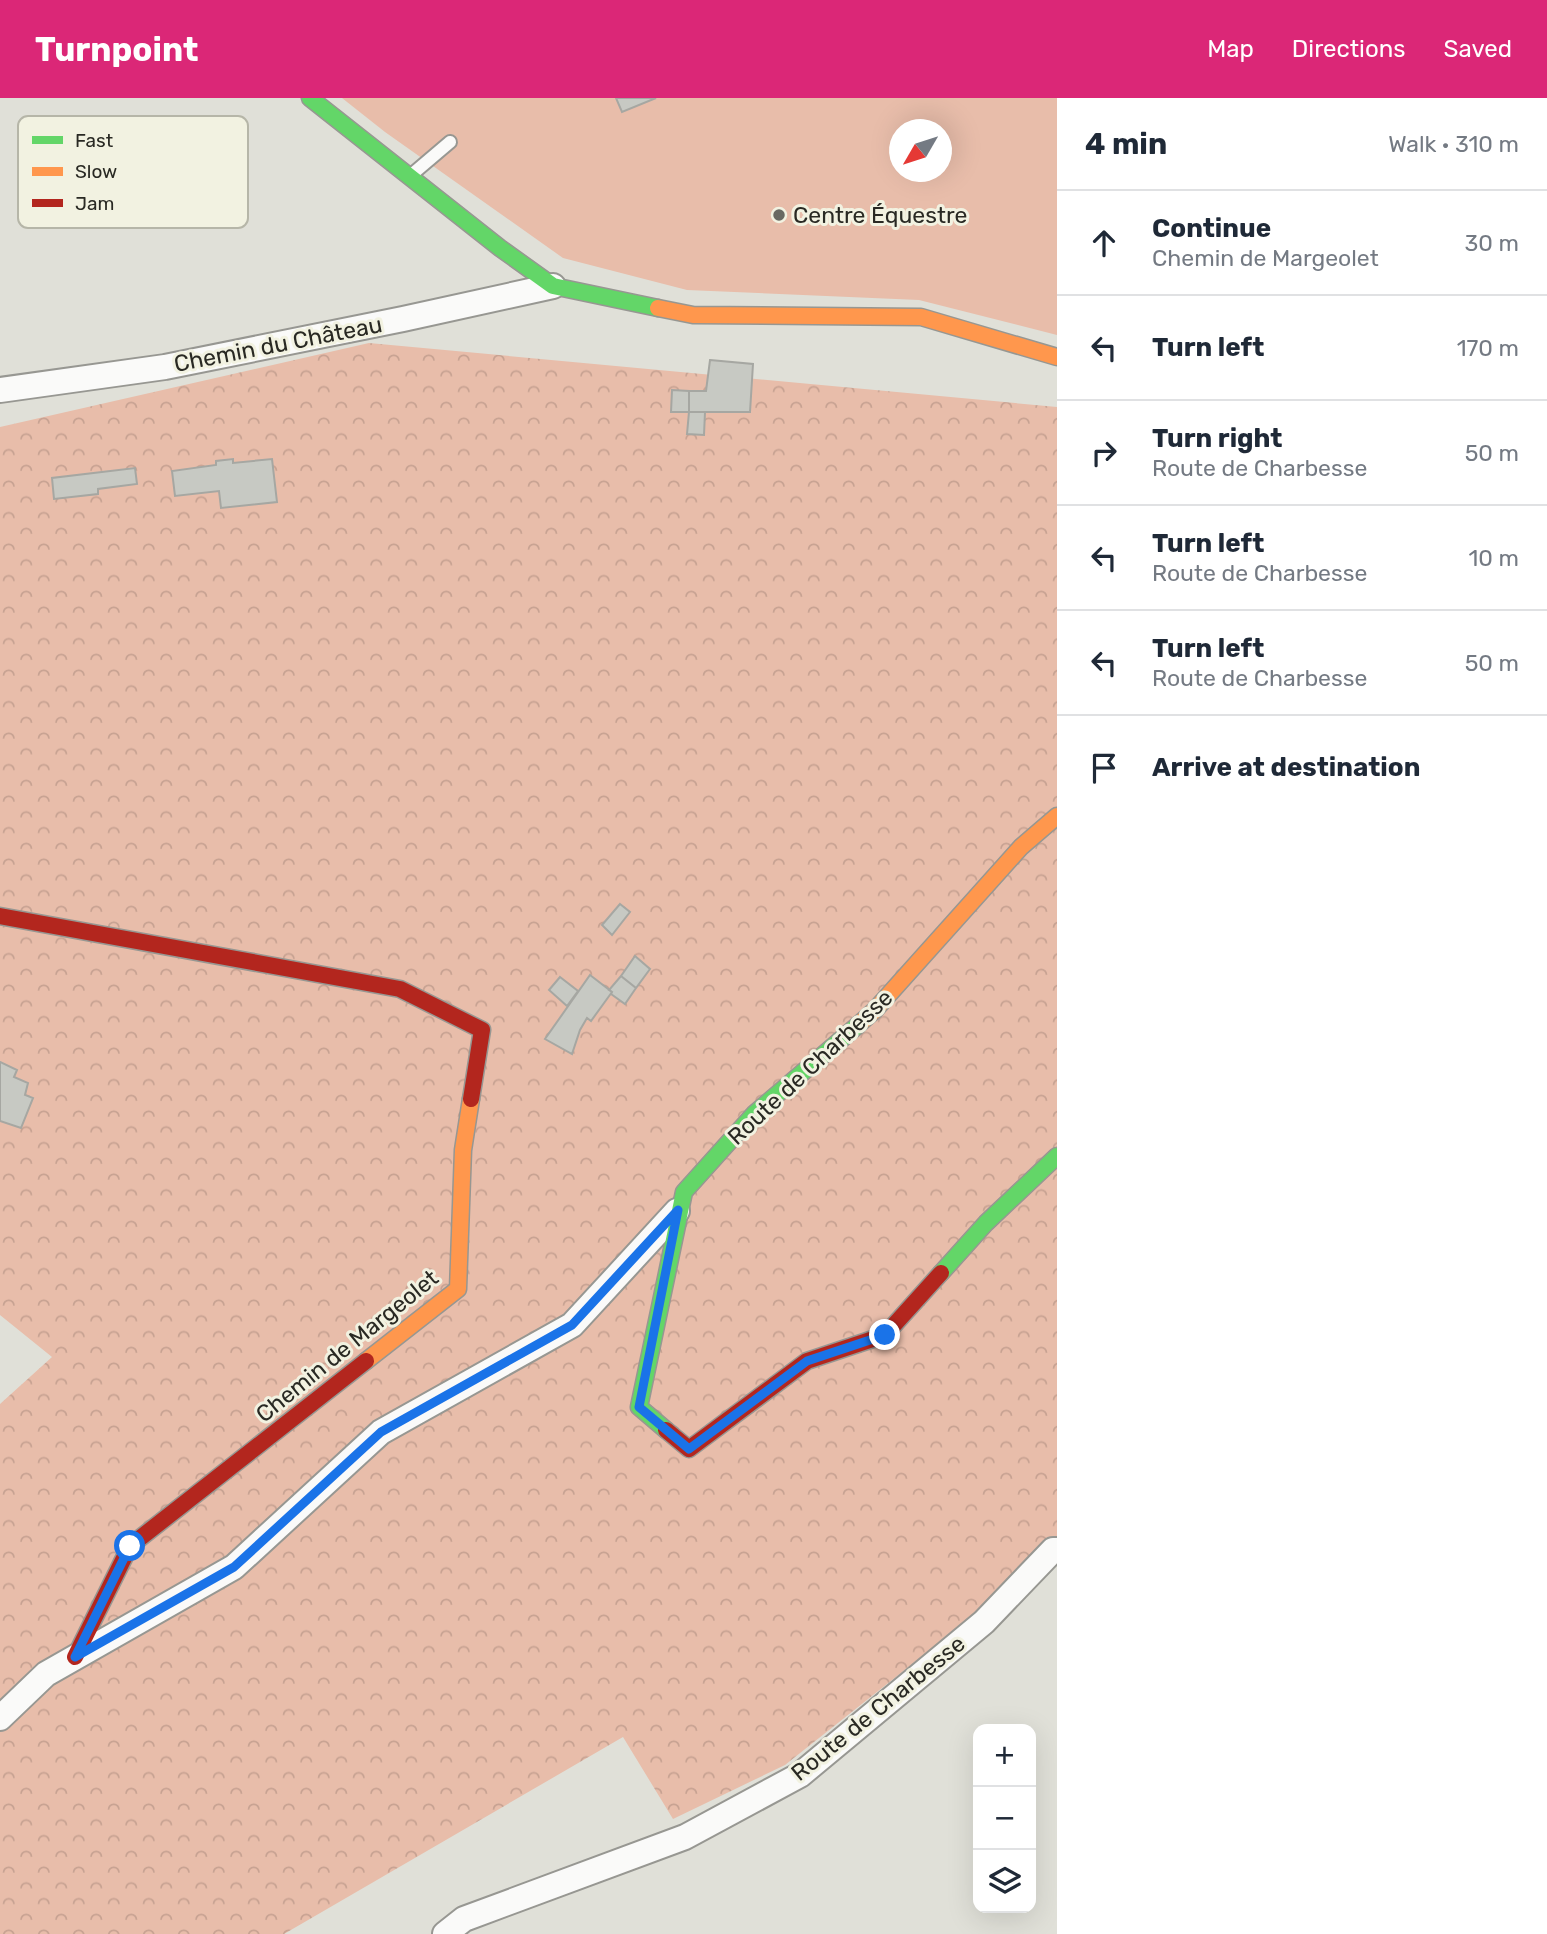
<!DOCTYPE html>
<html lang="en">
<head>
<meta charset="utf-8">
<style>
	body { margin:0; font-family:Rubik,sans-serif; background:#f6f6f7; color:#1f2937 }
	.controls { position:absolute; right:21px; bottom:21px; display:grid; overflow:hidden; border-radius:14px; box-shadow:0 7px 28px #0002 }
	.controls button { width:63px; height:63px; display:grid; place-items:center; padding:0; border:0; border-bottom:2px solid #e0e1e3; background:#fff; color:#1f2937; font:35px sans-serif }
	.compass { position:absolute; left:889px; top:21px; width:63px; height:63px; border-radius:50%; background:#fff; box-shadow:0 7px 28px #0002; rotate:231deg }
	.stop { position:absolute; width:21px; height:21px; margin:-16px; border:5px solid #1a73e8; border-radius:50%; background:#fff }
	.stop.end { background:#1a73e8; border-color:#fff; box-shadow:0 2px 7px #0008 }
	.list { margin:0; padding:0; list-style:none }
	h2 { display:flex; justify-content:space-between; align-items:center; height:91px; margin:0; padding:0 28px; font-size:30px }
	h2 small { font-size:23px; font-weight:400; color:#747a83 }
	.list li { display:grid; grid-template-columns:46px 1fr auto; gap:21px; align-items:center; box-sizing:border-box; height:105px; padding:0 28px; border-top:2px solid #e0e1e3 }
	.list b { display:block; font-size:26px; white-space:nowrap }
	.list p { margin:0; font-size:23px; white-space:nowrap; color:#747a83 }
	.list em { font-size:23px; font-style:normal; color:#747a83 }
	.icon { flex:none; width:38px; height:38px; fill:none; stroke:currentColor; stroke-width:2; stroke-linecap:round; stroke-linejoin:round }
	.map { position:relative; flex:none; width:1057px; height:1836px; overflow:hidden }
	header { display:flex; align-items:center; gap:42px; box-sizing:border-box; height:98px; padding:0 35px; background:#db2777; color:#fff }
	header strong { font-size:33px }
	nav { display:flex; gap:38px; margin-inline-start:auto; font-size:24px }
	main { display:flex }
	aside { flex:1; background:#fff }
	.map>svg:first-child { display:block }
	.grass { fill:#e8bdaa; fill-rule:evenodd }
	.forest { fill:url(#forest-crowns) }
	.building { fill:#c7c9c3; stroke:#a6a7a2; stroke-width:2 }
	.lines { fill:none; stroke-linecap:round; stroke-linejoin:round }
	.lane-casing { stroke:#979792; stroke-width:16 }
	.street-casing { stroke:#979792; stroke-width:28 }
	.fast-casing { stroke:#979792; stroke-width:19 }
	.slow-casing { stroke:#979792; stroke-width:19 }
	.jam-casing { stroke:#979792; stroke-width:19 }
	.lane { stroke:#fafaf9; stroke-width:12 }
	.street { stroke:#fafaf9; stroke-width:24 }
	.fast { stroke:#63d668; stroke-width:16 }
	.slow { stroke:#ff974d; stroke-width:16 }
	.jam { stroke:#b3261e; stroke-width:16 }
	.route { stroke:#1a73e8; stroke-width:9 }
	.poi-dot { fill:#696962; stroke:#f2f2e1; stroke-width:2.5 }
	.labels { text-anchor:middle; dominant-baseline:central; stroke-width:6; stroke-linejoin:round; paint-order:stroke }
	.poi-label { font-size:23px; fill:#292923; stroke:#f2f2e1; text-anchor:start }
	.street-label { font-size:23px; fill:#292923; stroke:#f2f2e1 }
	.key { fill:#f2f2e1; stroke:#b6b6a8; stroke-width:2 }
	.key-label { font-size:19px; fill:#292923 }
</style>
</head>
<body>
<header>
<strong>Turnpoint</strong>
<nav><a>Map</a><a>Directions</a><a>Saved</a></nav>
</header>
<main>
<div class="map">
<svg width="1057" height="1836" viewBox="0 0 1057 1836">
	<defs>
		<pattern id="forest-crowns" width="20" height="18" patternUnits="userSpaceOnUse" patternTransform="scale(1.75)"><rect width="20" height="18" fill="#e8bdaa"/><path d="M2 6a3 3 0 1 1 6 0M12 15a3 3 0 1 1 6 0" fill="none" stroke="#c7a292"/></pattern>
	</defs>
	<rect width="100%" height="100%" fill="#e0e0d8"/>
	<path class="grass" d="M342,0H1057V237L919,202L687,192L563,160L385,34ZM900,32H942V74H900Z"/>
	<path class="forest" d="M369,245L1057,309V1451L785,1667L673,1721L623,1639L284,1836H0V1306L52,1259L0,1217V329Z"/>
	<path class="building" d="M616,0H656L622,14Z
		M710,262L753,266L750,314H689V293H706Z
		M672,292L689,293V314H671Z
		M689,314H705L704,337L687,336Z
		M233,361V365L272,361L277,404L221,410L219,393L175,398L172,373L216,367V363Z
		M135,370L137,386L98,391V396L54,401L52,380Z
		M620,806L630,814L612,837L602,827Z
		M635,858L650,871L636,890L621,878Z
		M590,877L612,894L591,923L587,920L580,932L572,956L545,941Z
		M621,878L636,890L625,906L611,896L612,894L609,892Z
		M560,879L578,893L567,908L549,892Z
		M0,964L17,972L14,979L28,985L25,997L33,1000L21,1030L0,1023Z"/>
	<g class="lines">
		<g class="lane-casing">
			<path id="lane" d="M410,78L450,44"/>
		</g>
		<g class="street-casing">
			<path id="street" d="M0,292L165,269L403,221L553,188
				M0,1620L46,1576L234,1469L381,1334L572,1227L677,1113
				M445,1836L464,1821L685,1739L800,1677L984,1524L1053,1452H1057"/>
		</g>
		<g class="fast-casing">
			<path id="fast" d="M310,0L500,150L553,188L658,210
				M941,1175L986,1125L1057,1058
				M666,1332L639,1309L684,1094L754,1016L858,927"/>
		</g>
		<g class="slow-casing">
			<path id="slow" d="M658,210L693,217L921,219L1057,259
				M858,927L875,912L1021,749L1057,718
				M366,1263L458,1191L463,1052L471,1001"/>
		</g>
		<g class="jam-casing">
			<path id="jam" d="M0,818L400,891L482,932L471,1001
				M666,1332L689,1351L807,1263L885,1237L941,1175
				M75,1559L130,1448L366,1263"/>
		</g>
		<use href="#lane" class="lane"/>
		<use href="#street" class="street"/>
		<use href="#fast" class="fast"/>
		<use href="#slow" class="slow"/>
		<use href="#jam" class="jam"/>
	</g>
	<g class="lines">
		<path class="route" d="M130,1448L75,1559L234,1469L381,1334L572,1227L678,1112L639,1309L689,1351L807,1263L885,1237"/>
	</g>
	<circle class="poi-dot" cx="779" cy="117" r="7"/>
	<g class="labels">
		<g class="poi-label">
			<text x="793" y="117">Centre Équestre</text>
		</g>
		<g class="street-label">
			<text transform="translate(278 246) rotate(-11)">Chemin du Château</text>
			<text transform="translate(810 969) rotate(-43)">Route de Charbesse</text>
			<text transform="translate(347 1248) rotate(-39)">Chemin de Margeolet</text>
			<text transform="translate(878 1610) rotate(-39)">Route de Charbesse</text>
		</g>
	</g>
	<rect x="18" y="18" width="230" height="112" rx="10" class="key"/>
	<rect x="32" y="38" width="31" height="8" fill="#63d668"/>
	<rect x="32" y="69" width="31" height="9" fill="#ff974d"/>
	<rect x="32" y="101" width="31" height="8" fill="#b3261e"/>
	<g class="key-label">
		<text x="75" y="49">Fast</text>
		<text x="75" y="80">Slow</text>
		<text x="75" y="112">Jam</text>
	</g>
</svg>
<div class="controls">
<button>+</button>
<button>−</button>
<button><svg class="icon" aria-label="layers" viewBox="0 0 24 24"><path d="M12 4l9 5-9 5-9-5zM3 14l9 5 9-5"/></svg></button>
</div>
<svg class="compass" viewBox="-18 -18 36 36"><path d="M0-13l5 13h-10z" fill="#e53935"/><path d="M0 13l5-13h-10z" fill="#747a83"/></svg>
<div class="stop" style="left:130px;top:1448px"></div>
<div class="stop end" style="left:885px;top:1237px"></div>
</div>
<aside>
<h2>4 min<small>Walk · 310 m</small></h2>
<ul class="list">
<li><svg class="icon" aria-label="ahead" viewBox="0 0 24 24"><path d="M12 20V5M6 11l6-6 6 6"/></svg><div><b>Continue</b><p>Chemin de Margeolet</p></div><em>30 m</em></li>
<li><svg class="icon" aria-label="left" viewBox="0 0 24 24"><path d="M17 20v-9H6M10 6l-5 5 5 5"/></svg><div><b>Turn left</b></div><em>170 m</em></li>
<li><svg class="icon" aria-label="right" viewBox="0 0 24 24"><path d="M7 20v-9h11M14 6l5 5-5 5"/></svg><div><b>Turn right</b><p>Route de Charbesse</p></div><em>50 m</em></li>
<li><svg class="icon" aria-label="left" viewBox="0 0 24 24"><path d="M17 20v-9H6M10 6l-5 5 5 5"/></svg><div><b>Turn left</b><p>Route de Charbesse</p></div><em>10 m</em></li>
<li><svg class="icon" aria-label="left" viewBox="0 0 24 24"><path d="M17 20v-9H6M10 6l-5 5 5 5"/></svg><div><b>Turn left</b><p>Route de Charbesse</p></div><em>50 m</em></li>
<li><svg class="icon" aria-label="arrive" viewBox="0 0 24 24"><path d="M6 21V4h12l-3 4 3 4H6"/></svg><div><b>Arrive at destination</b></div></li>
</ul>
</aside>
</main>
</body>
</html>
